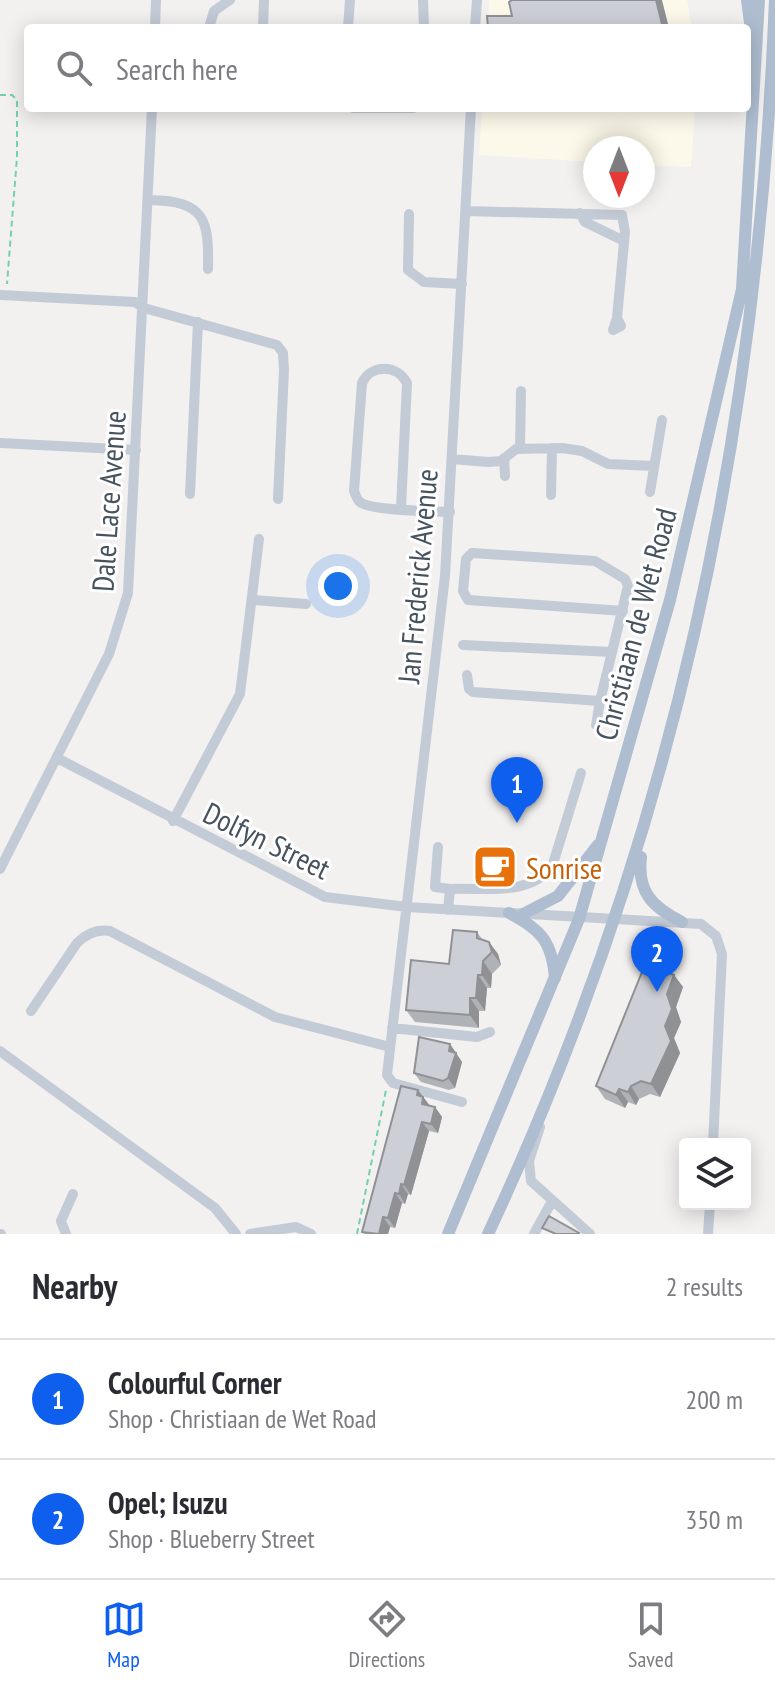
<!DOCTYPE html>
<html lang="en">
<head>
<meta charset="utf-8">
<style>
	body { margin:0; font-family:"PT Sans Narrow",sans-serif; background:#f7f7f7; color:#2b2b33 }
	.controls { position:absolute; right:24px; bottom:24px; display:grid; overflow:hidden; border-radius:8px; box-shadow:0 4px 20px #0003 }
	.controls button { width:72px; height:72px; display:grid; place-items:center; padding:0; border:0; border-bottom:2px solid #e1e1e2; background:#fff; color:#2b2b33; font:40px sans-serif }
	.compass { position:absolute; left:583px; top:136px; width:72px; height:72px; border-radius:50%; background:#fff; box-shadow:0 4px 20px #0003; rotate:180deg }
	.you { position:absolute; left:338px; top:586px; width:28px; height:28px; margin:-20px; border:6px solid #fff; border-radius:50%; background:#1a73e8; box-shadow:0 0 0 12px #1a73e833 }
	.badge { display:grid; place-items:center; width:52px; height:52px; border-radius:50%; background:#0f5fee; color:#fff; font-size:26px; font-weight:700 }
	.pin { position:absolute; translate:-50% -66px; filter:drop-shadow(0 2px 4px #0008) }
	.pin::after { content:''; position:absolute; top:42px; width:28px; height:24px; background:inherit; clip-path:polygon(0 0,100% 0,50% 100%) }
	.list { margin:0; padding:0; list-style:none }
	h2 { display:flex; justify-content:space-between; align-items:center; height:104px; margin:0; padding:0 32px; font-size:34px }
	h2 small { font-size:26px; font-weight:400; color:#7c7c81 }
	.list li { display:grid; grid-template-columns:52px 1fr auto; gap:24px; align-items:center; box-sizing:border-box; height:120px; padding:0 32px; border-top:2px solid #e1e1e2 }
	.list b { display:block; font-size:30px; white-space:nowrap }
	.list p { margin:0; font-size:26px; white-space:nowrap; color:#7c7c81 }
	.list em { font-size:26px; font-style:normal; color:#7c7c81 }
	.icon { flex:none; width:44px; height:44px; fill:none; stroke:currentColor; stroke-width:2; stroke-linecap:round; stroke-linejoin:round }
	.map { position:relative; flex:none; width:775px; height:1234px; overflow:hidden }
	.search { position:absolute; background:#fff; box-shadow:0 4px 20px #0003; left:24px; right:24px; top:24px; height:88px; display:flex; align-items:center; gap:20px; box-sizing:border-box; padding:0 28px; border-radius:8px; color:#7c7c81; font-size:30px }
	.sheet { height:344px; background:#fff }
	nav { display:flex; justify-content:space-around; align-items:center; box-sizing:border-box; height:112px; border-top:2px solid #e1e1e2; background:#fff; font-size:22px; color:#7c7c81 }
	nav a { display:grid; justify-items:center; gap:4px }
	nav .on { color:#0f5fee }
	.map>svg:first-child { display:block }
	.commercial { fill:#fdf9ea }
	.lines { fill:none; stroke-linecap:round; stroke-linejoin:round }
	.path { stroke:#73d2ab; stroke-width:2; stroke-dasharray:6 4; stroke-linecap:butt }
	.minor { stroke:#c3cbd6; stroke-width:10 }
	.major { stroke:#aebdd0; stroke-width:12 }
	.wall { fill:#afb2b7 }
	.shaded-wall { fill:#8f9195 }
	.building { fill:#cccfd5; stroke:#8f9195; stroke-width:2 }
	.labels { text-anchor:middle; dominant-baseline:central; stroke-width:6; stroke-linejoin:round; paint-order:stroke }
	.street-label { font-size:30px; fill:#47525f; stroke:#fff }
	.food-label { font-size:30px; fill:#c56008; stroke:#fff; text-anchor:start }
</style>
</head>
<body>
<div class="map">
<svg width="775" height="1234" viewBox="0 0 775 1234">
	<rect width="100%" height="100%" fill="#f3f0f0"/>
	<path class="commercial" d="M489,0H687L692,28H488Z
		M482,108H695L691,167L643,165V148H595V162L479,155Z"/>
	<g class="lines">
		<path class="path" d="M0,95H12L17,100V157L7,284
			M357,1234L386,1090"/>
		<path class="minor" d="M423,0L424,28
			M155,28L156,0
			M209,28L214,11L230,0
			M263,28L264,0
			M348,28L350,0
			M475,28L477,0
			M353,108H414
			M150,200C205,201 209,219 208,269
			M466,211L622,215L625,232L617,318L621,326L613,330L617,318
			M580,213L585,222L624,241
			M409,214L408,270L424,282L462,284
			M0,295L135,302L144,308L277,345L283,353L284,370L278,499
			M0,443L136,450
			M520,449L521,391
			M504,458L505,476
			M452,459L488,462L501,461L516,449L562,448L582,451L608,464L654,466
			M650,492L662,420
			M190,494L198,322
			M551,495L552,448
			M401,508L407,383C397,364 371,364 362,383L354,491C356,495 357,500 360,502C370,511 434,511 450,512
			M253,600L306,604
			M463,645L612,652L600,701L473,692L469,689L467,675
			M612,652L628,586L625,579L595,561L472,553L466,559L463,591L468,600L623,611
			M596,725L600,701
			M57,758L325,897L407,907L701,924L716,936L722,954L713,1144
			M173,821L240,694L259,539
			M438,847L435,887L450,889
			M0,869L109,654L128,593L152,108
			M448,910L450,889C484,887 528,897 552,867L581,773
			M31,1011L77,943C87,933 97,929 110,931L275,1017L390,1047
			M392,1028L477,1037L490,1032
			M0,1051L215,1208L236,1234
			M462,1102L393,1083L387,1075L445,576L471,108
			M540,1127L529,1161L531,1181L590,1234
			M0,1234H1
			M66,1234L61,1221L73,1194
			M250,1234L296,1227L311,1234
			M534,1234L552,1201
			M708,1234L710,1204"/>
		<path class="major" d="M747,0L751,30
			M641,857C637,892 652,907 682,922
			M509,913C541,929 552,942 555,978
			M523,914L558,896L598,845
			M448,1234L579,919L670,600L742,289L759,0
			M488,1234C673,839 758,435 775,0"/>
	</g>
	<path class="wall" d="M477,932L482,939L489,942L498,954L501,965L492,974L491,988H487L485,1011H479V1028L415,1022L406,1010Z
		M674,975L683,987L676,1007L681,1022L674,1038L680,1053L660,1097L650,1094L639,1099L636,1105L628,1102L625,1108L605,1099L596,1086Z
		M450,1044L462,1062L455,1088L449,1090L421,1082L414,1073Z
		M418,1090L430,1106L435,1107L442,1117L438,1133L429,1131L411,1195L408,1194L405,1204L402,1203L395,1228L390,1227L388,1234H364L362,1232Z"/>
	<path class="shaded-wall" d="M656,0H662L669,28H663Z
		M489,942L498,954L501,965L492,952Z
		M483,961L492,974L491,988L482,975Z
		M478,975L487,988L485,1011L476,998Z
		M674,975L683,987L676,1007L681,1022L674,1038L680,1053L660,1097L651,1084L665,1026L667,994Z
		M470,998L479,1011V1028L470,1015Z
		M450,1044L462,1062L455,1088L448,1078L449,1051Z
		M631,1086L639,1099L636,1105L628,1092Z
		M619,1089L628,1102L625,1108L616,1095Z
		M418,1090L430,1106L428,1114L417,1095Z
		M435,1107L442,1117L438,1133L431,1124Z
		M422,1122L429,1131L411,1195L404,1185Z
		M401,1184L408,1194L405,1204L399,1194Z
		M395,1193L402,1203L395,1228L388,1218Z
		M383,1217L390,1227L388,1234H379Z"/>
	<path class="building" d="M512,0H656L663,28H488L487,16H512L509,2Z
		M453,930L477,932V938L489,942L492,952L483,961L482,975H478L476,998H470V1015L406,1010L411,960L449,964Z
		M646,962L674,975L667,994L672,1009L665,1026L671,1041L651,1084L641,1081L631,1086L628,1092L619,1089L616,1095L596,1086Z
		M419,1037L450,1044L449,1051L456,1053L448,1078L443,1081L414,1073Z
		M401,1086L418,1090L417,1095L423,1097L422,1104L435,1107L431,1124L422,1122L404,1185L401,1184L399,1194L395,1193L388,1218L383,1217L379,1234L362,1232Z
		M549,1216L579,1233L578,1234H556L542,1228Z"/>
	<defs>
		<g id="cafe-square" transform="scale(2.3)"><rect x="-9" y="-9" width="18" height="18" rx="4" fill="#e8710a" stroke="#fff"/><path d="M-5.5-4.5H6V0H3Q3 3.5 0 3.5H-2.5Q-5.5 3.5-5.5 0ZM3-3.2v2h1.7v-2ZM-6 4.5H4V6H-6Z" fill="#fff"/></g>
	</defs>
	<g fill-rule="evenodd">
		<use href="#cafe-square" x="495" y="867"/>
	</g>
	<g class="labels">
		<g class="street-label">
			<text transform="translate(108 501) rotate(-86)">Dale Lace Avenue</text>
			<text transform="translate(417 576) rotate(-85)">Jan Frederick Avenue</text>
			<text transform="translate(635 624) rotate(-75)">Christiaan de Wet Road</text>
			<text transform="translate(267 840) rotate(26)">Dolfyn Street</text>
		</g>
		<g class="food-label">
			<text x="526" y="867">Sonrise</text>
		</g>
	</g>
</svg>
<div class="controls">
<button><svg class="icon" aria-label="layers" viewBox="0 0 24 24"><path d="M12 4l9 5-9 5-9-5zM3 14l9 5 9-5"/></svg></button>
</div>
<svg class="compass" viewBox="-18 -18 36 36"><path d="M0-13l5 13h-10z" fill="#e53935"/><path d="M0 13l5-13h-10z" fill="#7c7c81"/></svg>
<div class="you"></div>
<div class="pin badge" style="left:517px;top:823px">1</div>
<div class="pin badge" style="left:657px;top:992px">2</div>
<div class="search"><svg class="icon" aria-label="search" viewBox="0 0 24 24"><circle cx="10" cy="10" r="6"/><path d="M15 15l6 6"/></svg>Search here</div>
</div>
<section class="sheet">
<h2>Nearby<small>2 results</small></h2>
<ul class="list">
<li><span class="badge">1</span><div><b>Colourful Corner</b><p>Shop · Christiaan de Wet Road</p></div><em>200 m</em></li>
<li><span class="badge">2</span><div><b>Opel; Isuzu</b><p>Shop · Blueberry Street</p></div><em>350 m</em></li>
</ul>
</section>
<nav>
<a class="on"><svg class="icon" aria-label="map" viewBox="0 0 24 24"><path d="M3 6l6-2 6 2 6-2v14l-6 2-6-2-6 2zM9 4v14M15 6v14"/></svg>Map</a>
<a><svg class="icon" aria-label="directions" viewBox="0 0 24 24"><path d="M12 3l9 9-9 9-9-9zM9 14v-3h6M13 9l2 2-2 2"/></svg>Directions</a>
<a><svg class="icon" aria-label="saved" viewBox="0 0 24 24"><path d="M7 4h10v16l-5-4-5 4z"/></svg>Saved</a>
</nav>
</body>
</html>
